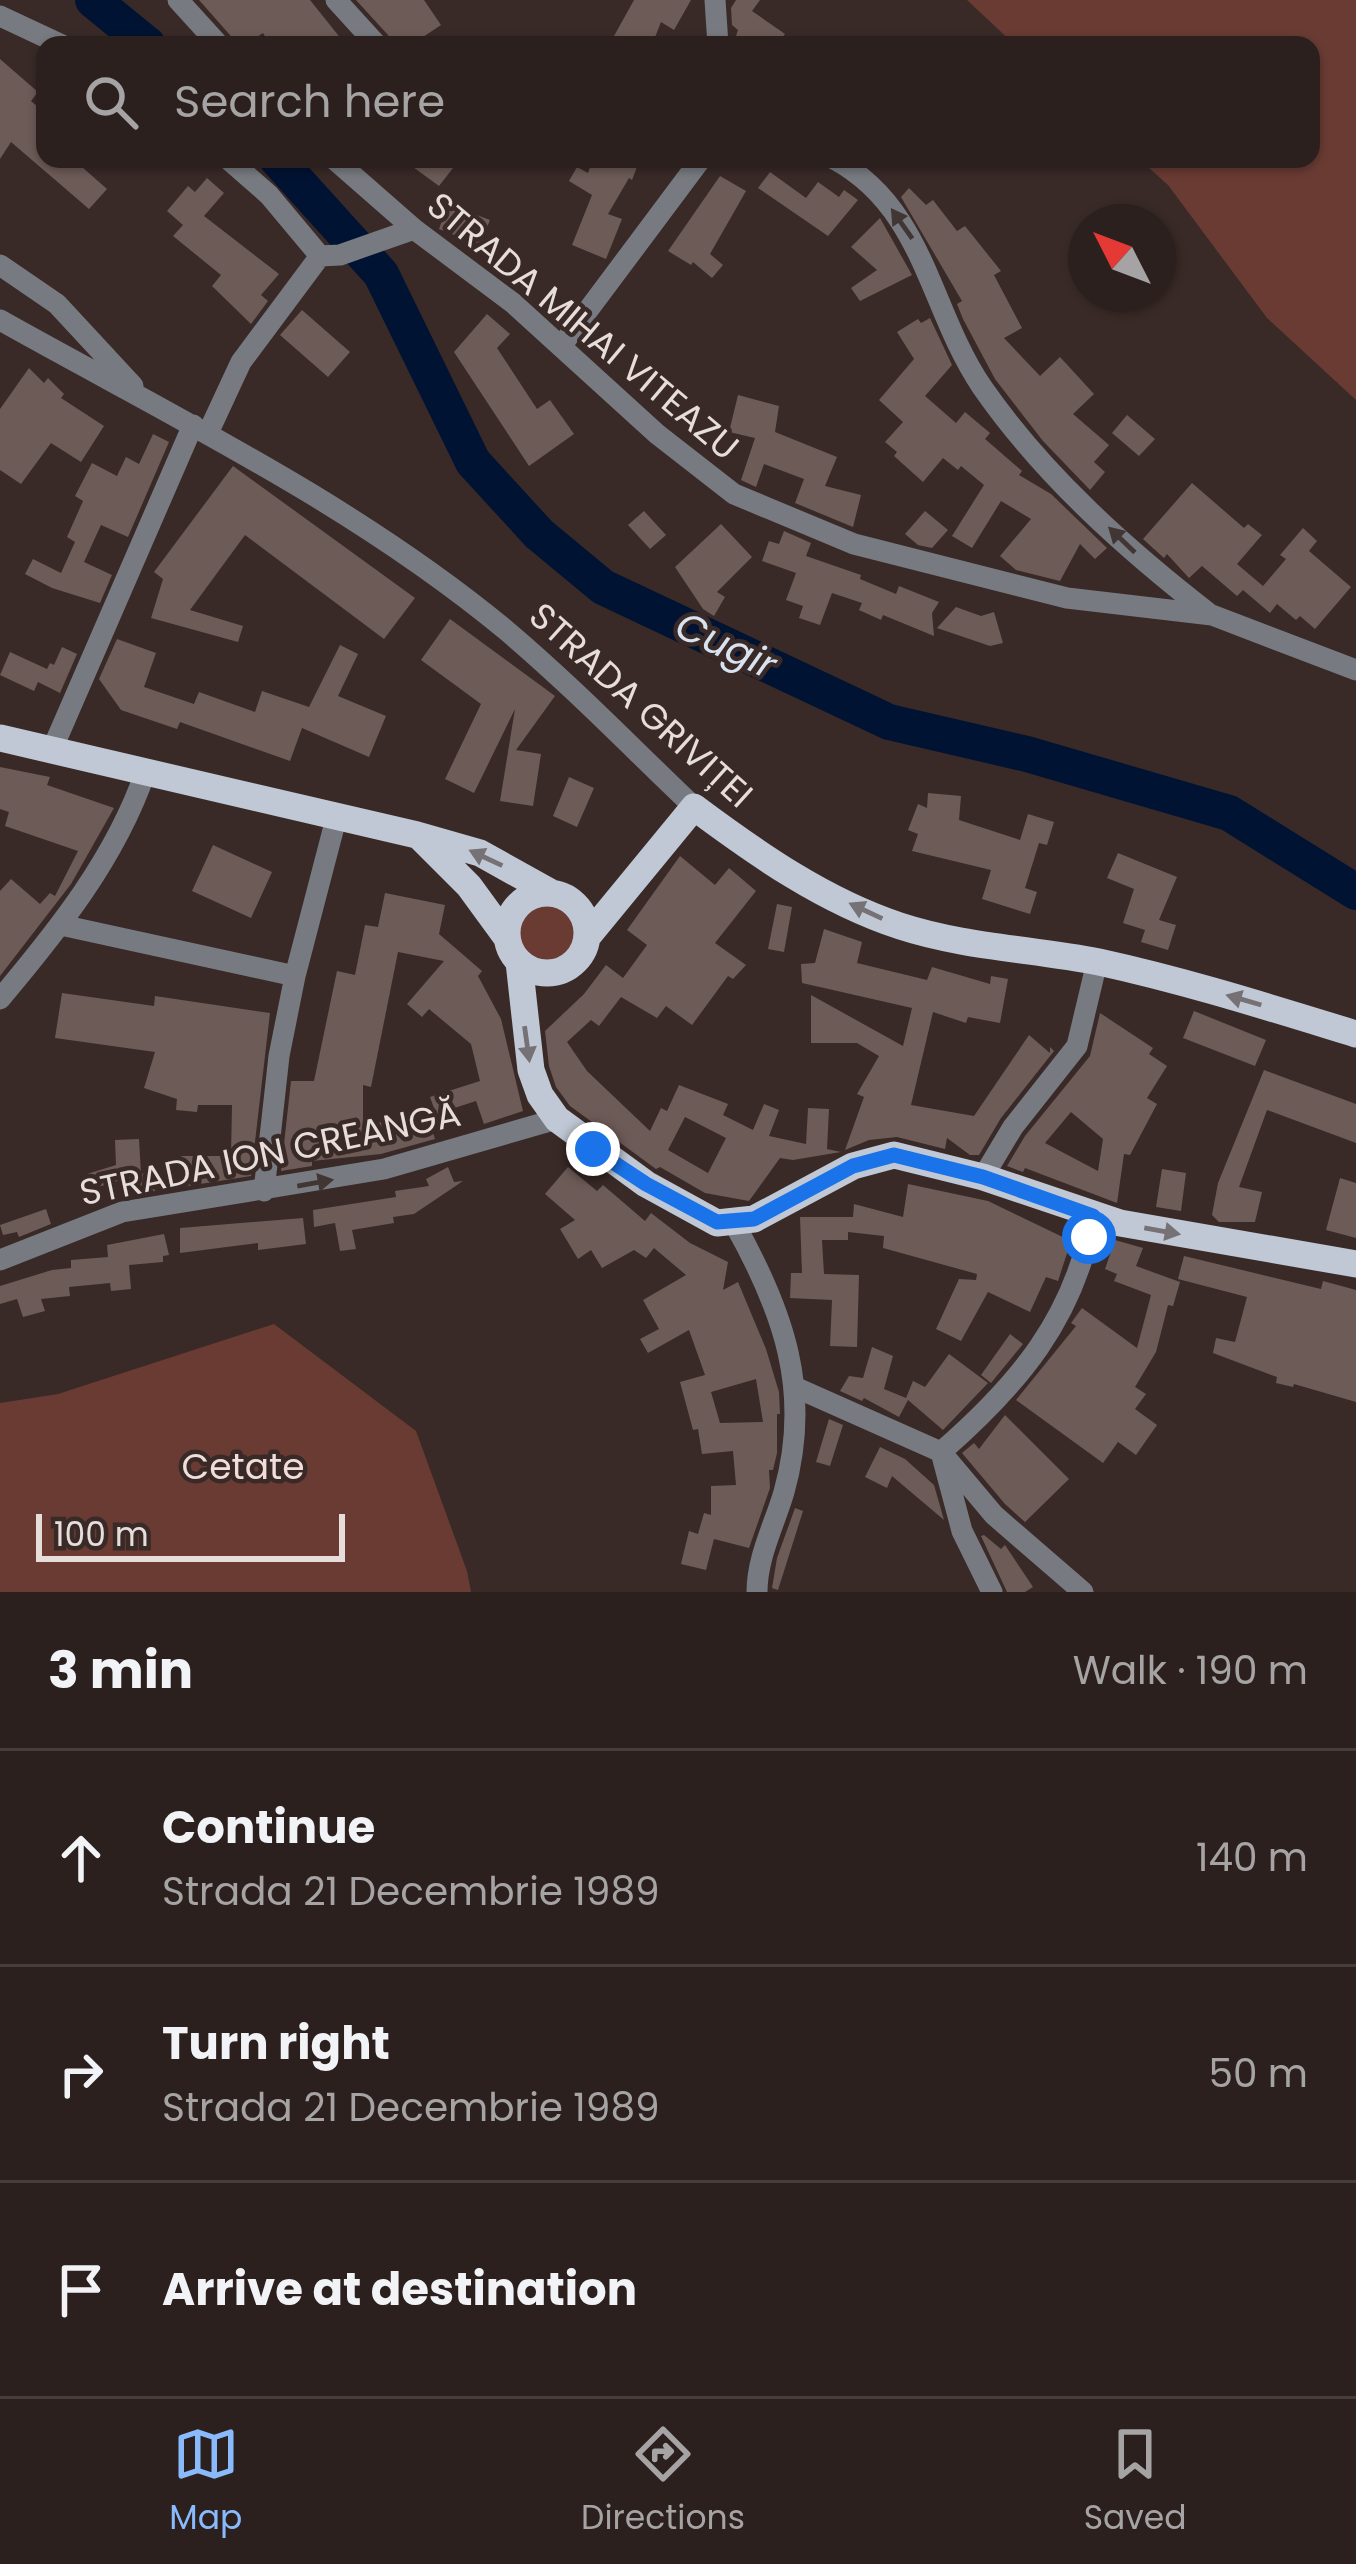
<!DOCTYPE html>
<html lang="en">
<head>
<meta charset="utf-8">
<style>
	body { margin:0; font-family:Poppins,sans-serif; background:#372d2a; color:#f1f3f6 }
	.compass { position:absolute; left:1068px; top:204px; width:108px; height:108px; border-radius:50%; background:#2b201d; box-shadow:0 3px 9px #0004; rotate:312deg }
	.scale { position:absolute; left:36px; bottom:30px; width:309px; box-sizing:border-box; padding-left:12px; border:6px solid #e7dddb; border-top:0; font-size:33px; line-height:42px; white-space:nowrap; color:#e7dddb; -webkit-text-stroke:9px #392a27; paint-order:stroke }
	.stop { position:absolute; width:36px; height:36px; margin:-27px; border:9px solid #1a73e8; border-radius:50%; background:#fff }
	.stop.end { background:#1a73e8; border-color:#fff; box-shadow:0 3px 12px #0008 }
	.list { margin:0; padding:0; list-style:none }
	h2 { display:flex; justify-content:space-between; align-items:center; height:156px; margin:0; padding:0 48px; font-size:51px }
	h2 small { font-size:39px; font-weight:400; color:#a6a3a4 }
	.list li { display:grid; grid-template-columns:78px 1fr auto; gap:36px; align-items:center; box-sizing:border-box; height:216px; padding:0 48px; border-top:3px solid #473e3b }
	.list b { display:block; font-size:45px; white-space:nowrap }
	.list p { margin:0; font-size:39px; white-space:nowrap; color:#a6a3a4 }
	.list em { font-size:39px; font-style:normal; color:#a6a3a4 }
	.icon { flex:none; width:66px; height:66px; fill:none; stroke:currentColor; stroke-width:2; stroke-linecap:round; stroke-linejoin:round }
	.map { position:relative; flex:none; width:1356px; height:1592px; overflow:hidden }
	.search { position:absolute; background:#2b201d; box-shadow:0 3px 9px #0004; left:36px; right:36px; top:36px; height:132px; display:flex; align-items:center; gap:30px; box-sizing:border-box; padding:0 42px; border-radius:24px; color:#a6a3a4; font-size:45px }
	.sheet { height:804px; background:#2b201d }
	nav { display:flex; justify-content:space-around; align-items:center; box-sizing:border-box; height:168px; border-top:3px solid #473e3b; background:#2b201d; font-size:33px; color:#a6a3a4 }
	nav a { display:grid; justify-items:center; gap:6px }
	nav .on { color:#89bafc }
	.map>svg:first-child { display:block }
	.green { fill:#693b33 }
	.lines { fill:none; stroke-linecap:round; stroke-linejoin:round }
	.river { stroke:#001333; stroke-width:36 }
	.building { fill:#6d5b58; fill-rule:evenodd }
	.minor { stroke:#777b81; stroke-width:21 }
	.major { stroke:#bfc8d4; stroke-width:27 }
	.oneway { fill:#423634 }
	.oneway2 { fill:#757175 }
	.route { stroke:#1a73e8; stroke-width:15 }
	.labels { text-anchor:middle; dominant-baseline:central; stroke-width:9; stroke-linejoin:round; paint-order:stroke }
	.street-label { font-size:36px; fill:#e7dddb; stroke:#392a27 }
	.park-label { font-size:36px; fill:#f1ddd9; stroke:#392a27 }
	.water-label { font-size:39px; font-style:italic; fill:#d8e3f1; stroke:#392a27 }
</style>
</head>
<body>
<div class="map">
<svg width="1356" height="1592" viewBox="0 0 1356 1592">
	<rect width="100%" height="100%" fill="#392a27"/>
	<path class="green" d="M967,0H1356V400L1267,318L1168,185L1139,159H1311V45H1015Z
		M514 932a32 32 0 1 1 64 0a32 32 0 1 1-64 0Z
		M274,1324L416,1431L467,1571L471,1592H0V1403L58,1394Z"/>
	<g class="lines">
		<path class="river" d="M93,0L148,45
			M277,159L381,274L473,462L539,534L603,587L889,722L1027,754L1229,813L1356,892"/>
	</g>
	<path class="building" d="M199,0H310L346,45H270L263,33L245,45H234L230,35Z
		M356,0H424L441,25L411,45H392L388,35Z
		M634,0H691L674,30L661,22L652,45H609Z
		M736,0H760L752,11L785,34L777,45H733L738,30L732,25L731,8Z
		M0,59L38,92L31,101L45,113V159H73L107,189L89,209L11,142L0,159Z
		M402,159H460L439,186Z
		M593,159H640L632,180L629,178L608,214L622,219L606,259L572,245L592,195L569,181L577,167L588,173Z
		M770,172L806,198L818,182L839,197L844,190L858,200L828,236L758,188Z
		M720,176L746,191L710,254L723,265L712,278L693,262L691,265L668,251Z
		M207,178L224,193L204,216L279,274L261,295L268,301L251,324L212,286L221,275L173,236L183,225L167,211L188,186L195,192Z
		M909,188L926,205L933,200L957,231L965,226L1001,271L994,275L1022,328L1004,338L1040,376L1060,357L1094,394L1073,414L1109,445L1094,462L1105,472L1090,490L1043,441L995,379L963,319L957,304L962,301L901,197Z
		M448,204L490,220L480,245L439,229Z
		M880,218L912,275L860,301L851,288L877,270L851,247Z
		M302,310L350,352L328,377L280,335Z
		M487,314L510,334L497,348L537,409L550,400L574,434L529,466L454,352Z
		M930,318L952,365L925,396L956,423L965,412L990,433L985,439L1022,471L1019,475L1051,494L1107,548L1095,559L1080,544L1060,581L1016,570L1000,556L1031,519L1001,501L972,548L952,536L984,485L961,466L958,470L943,458L923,482L894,456L897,452L885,442L903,422L879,400L914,359L897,332L918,319L921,323Z
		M29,368L44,383L48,378L64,394L61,398L104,426L81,462L51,443L21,484L0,470V409Z
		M738,395L779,406L775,432L837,457L825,486L861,495L853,527L795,503L804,479L764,464L756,487L741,480L755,438L729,432Z
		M1127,415L1155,439L1139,456L1112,433Z
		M153,434L169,442L128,537L101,525L84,562L112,575L100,603L52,588L25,574L33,559L61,573L75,542L67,537L83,501L75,496L92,463L117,476L126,457L139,464Z
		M233,466L415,598L384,639L245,535L190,610L243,626L238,642L151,618L163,579L154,572Z
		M1192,483L1244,528L1248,524L1262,535L1237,564L1263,586L1286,559L1280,555L1303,528L1317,541L1309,551L1351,587L1315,629L1300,616L1296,620L1277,604L1270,613L1243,590L1237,596L1202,566L1189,578L1167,554L1164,558L1143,539Z
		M644,511L666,535L650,549L628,525Z
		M925,511L948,530L932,548L918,545L905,534Z
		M721,524L752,557L717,592L725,597L714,616L703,609L675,567Z
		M784,531L811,543L806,556L861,575L860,579L896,594L899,586L939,602L932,613L934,636L883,615L881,620L859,610L862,603L832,593L820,625L799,618L803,606L786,600L796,573L762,561L769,541L779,544Z
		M956,607L981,616L994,612L1003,643L990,646L937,628Z
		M450,619L555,696L516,750L541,754L533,806L500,801L515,709L474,793L445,779L481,704L421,660Z
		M117,639L156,653L144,687L194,704L199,692L255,712L262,691L309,707L340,645L358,654L338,696L386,716L369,757L302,728L290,761L180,722L177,729L121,710L99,679Z
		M62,647L77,654L60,693L38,682L34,691L0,675L10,652L47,669L50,663L54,665Z
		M0,767L50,777L47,785L114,808L71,884L0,976V891L11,879L40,904L50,893L55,896L78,851L5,826L9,812L0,809Z
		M569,777L594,788L577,827L553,816Z
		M928,793L961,796L959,820L1020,840L1028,814L1054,822L1047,845L1039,843L1025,888L1037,892L1030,914L982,899L991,870L912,851L918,834L908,830L918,804L927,808Z
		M213,845L272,872L251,918L192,891Z
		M1118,853L1177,877L1159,920L1176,925L1168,950L1141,942L1145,930L1123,923L1134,889L1107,878Z
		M680,856L715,885L729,868L756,891L715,943L746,965L733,979L728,976L692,1025L666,1006L657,1018L621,997L599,1026L591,1020L567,1042L587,1071L650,1131L661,1108L667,1111L679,1085L728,1104L723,1115L753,1130L764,1104L779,1110L769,1136L806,1144L808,1108L829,1109L827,1149L841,1152L793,1160L780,1158L749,1201L705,1193L660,1167L656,1169L570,1106L556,1087L549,1066L545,1031L584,994L606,965L623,978L647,945L627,930ZM685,1117L726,1138L708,1173L668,1150Z
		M385,893L445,905L439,934L482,971L478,976L501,1019L523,1111L484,1124L476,1101L436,1114L430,1097L480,1081L471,1044L429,1009L422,1017L407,1004L444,961L398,952L371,1087L363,1085V1128L390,1119L394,1131L429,1120L435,1139L381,1154L312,1161V1166L281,1171L291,1081H314L337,971L355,975L365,925L378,927Z
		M777,904L792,907L784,952L768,949Z
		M824,929L862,942L857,963L927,980L932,967L990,984L991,976L1008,979L1000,1023L968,1017L966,1023L933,1012L911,1105L974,1116L1029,1035L1050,1053V1047L1054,1051L1001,1118L979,1155H970L947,1138L945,1149L897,1137L869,1140L845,1150L864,1097L857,1094L879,1056L857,1043H811V995L903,1046L912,1008L802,983L801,964L815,963Z
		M62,993L154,1006L155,996L270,1013L251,1176L181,1187V1156H231L232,1105H198L197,1112L176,1110L177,1099L144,1088L155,1052L55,1038Z
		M1194,1011L1266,1040L1255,1066L1183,1038Z
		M1100,1013L1153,1048L1149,1054L1167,1066L1147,1098L1157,1104L1130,1155L1124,1154L1117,1203L1025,1168L1023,1172L1007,1166L1025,1136L1090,1056ZM1071,1112L1103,1139L1098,1171L1045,1143Z
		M1264,1070L1356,1104V1143L1267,1110L1239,1187L1262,1192L1255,1222H1219L1212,1215L1218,1183Z
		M139,1139L141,1174L151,1172L155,1191L127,1196L124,1179L92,1189L87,1174L116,1165L115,1140Z
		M448,1167L454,1182L463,1181L414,1214L393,1217L394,1223L352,1230L356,1249L340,1251L335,1223L314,1227L313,1210L396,1197L395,1191L429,1186L426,1179Z
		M568,1167L597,1191L603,1185L645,1221L651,1213L690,1243L728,1262L723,1290L738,1282L766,1349L779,1392L780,1414H777V1453L773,1470H769L770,1488L749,1548L714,1539L706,1570L681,1564L689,1531L698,1534L704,1513L711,1515V1486L736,1485L733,1451L702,1454L698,1429L693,1430L680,1382L705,1375L689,1330L648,1353L640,1339L659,1329L643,1300L686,1275L654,1248L646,1258L634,1250L602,1268L591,1250L578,1259L560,1229L575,1220L545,1194ZM756,1379L763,1422L720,1423L711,1392Z
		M1162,1169L1186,1173L1181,1211L1156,1207Z
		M1340,1178L1356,1183V1238L1326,1230Z
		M908,1184L988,1201L1071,1241L1058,1281L1046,1277L1030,1312L988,1292L961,1341L936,1329L959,1279L976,1280L977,1274L883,1248L884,1236L848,1232V1240H822L824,1274L859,1275L857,1347L830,1346L832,1300L790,1298L791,1273H802L800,1217H853L854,1204L903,1217Z
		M46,1209L51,1224L19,1237L17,1232L3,1235L0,1225Z
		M303,1218L306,1244L258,1250V1243L180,1253V1228Z
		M164,1234L169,1255L163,1256V1262L129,1265L131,1289L111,1291L110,1283L69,1287L70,1296L41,1299L45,1311L23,1317L17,1299L0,1304V1286L52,1270L71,1268V1260L108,1257L107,1245Z
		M1115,1240L1143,1248L1136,1266L1180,1282L1173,1306L1168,1305L1156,1352L1135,1387L1146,1394L1135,1409L1157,1425L1136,1455L1118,1442L1103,1463L1016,1400L1076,1326L1071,1323L1082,1308L1137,1348L1151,1295L1114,1281L1117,1274L1105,1269Z
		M1184,1256L1321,1289L1323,1281L1356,1290V1402L1294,1384L1293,1387L1276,1383L1277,1377L1213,1353L1216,1338L1235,1342L1247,1297L1178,1279Z
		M1010,1334L1023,1344L991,1383L981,1375Z
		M872,1347L893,1356L884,1389L906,1398L913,1381L925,1387L949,1354L988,1383L943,1430L908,1400L899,1417L864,1398L862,1401L840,1391L849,1376L863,1378Z
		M1005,1415L1069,1479L1025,1522L1005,1504L962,1453L974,1443L979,1449Z
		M829,1419L843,1425L830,1466L816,1462Z
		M880,1447L905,1459L934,1485L944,1520L892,1476L887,1488L865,1477Z
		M795,1508L803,1511L778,1590L772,1588L777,1558Z
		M984,1535L1001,1549L1005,1545L1033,1587L1025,1592H1007L981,1536Z"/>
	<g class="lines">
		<path class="minor" d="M178,0L219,45
			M336,0L377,45
			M715,0L718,45
			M0,16L62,45
			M228,159L269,195L320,256
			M334,159L414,229L513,303L657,434L734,494L854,544L1067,598L1212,615L1356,670
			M834,159C925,208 929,309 982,387C1043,475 1127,550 1211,615
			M320,256L340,255L414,229
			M0,265L57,304L133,386
			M0,320C173,417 354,504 507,631C572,686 632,748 694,807
			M562,345L701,159
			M208,433L241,362L320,256
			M51,752L193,425
			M61,925L295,976
			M0,999C58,930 115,859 145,773
			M983,1177L1013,1127L1077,1046L1097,962
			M264,1191L279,1056L295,976L337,815
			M734,1223C784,1312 812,1392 784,1492C774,1526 757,1557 757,1592
			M0,1260L122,1212L384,1169L557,1119
			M797,1388L941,1452L962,1531L992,1592
			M1083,1592L994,1515L941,1452C1018,1385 1074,1319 1093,1216"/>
		<path class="major" d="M0,738L417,835L480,853L550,892
			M421,838L469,886L507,938
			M507 933a40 40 0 1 1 80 0a40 40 0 1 1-80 0Z
			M588,936L694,807C757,854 824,901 900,926C964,947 1033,949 1099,962C1186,981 1271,1008 1356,1034
			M519,962L531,1070L540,1095L557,1119L646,1184L717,1223L754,1219L853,1166L894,1155L983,1177L1120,1223L1356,1264"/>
	</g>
	<defs><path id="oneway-solid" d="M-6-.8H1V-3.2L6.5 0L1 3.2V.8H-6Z" transform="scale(3)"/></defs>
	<g class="oneway">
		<use href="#oneway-solid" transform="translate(902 224) rotate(-125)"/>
		<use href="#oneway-solid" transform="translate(1122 540) rotate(-136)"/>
		<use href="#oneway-solid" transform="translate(315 1183) rotate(-10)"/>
	</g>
	<g class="oneway2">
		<use href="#oneway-solid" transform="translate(486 858) rotate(-155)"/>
		<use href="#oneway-solid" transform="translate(866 911) rotate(-155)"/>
		<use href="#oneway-solid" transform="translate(1244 1000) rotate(-164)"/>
		<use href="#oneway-solid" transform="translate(527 1044) rotate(82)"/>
		<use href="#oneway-solid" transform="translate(1162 1231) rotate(10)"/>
	</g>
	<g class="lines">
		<path class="route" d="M593,1149L646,1184L717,1222L754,1219L853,1166L894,1155L983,1177L1093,1216L1089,1237"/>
	</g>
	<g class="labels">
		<g class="street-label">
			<text transform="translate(583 326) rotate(40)">STRADA MIHAI VITEAZU</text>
			<text transform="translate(641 705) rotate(42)">STRADA GRIVIȚEI</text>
			<text transform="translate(270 1153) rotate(-12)">STRADA ION CREANGĂ</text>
		</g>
		<g class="park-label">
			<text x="243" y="1466">Cetate</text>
		</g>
		<g class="water-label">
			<text transform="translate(726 645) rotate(25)">Cugir</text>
		</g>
	</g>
</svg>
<svg class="compass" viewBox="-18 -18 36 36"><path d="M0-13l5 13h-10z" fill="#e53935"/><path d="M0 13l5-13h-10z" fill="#a6a3a4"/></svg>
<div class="scale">100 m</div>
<div class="stop" style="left:1089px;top:1237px"></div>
<div class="stop end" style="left:593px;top:1149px"></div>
<div class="search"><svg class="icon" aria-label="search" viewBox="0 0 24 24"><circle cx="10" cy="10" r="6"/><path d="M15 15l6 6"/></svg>Search here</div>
</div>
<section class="sheet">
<h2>3 min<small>Walk · 190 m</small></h2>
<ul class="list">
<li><svg class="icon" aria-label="ahead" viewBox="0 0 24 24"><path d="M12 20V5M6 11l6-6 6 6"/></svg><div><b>Continue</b><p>Strada 21 Decembrie 1989</p></div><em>140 m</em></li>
<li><svg class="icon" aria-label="right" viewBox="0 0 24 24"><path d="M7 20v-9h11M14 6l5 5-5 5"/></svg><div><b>Turn right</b><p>Strada 21 Decembrie 1989</p></div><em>50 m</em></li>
<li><svg class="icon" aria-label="arrive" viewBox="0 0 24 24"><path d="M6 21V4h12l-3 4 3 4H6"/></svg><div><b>Arrive at destination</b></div></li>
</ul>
</section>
<nav>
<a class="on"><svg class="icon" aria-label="map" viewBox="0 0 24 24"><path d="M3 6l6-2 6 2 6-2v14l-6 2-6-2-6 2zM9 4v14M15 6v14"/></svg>Map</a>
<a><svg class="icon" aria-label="directions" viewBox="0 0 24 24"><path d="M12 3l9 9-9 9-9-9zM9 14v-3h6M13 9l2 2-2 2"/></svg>Directions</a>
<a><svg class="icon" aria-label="saved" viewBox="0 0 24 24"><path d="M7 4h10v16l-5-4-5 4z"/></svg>Saved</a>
</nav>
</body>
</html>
